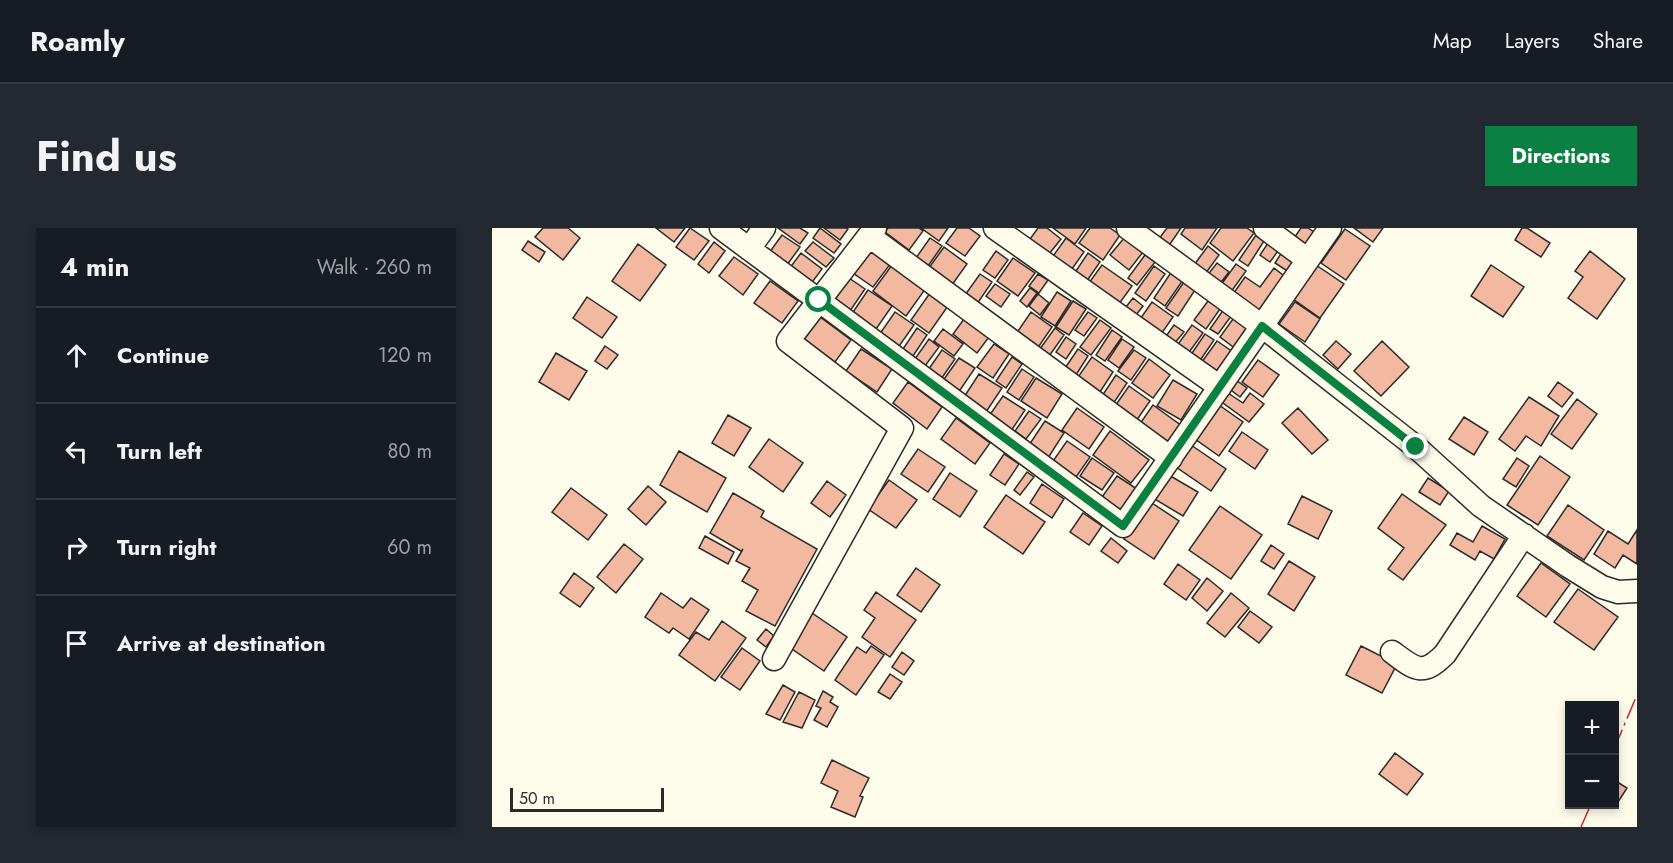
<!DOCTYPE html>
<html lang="en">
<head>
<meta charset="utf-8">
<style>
	body { margin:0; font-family:Jost,sans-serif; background:#242831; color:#f1f3f6 }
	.controls { position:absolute; right:18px; bottom:18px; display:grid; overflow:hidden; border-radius:0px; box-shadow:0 3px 9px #0003 }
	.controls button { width:54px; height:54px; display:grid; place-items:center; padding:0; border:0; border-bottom:2px solid #363941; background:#171b24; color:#f1f3f6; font:30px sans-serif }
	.scale { position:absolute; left:18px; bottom:15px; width:154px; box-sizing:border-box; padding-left:6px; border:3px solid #2b2b2b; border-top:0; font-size:16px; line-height:21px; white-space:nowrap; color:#2b2b2b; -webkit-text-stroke:4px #fdfbea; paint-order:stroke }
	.stop { position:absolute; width:18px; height:18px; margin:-14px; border:4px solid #0b8043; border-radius:50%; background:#fff }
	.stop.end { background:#0b8043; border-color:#fff; box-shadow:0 2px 6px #0008 }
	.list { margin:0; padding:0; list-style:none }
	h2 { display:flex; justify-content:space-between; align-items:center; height:78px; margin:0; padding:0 24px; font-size:26px }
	h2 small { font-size:20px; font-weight:400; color:#9ea1a6 }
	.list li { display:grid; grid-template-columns:39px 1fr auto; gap:18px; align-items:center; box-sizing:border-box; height:96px; padding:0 24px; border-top:2px solid #363941 }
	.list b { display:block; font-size:22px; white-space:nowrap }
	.list em { font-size:20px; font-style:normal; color:#9ea1a6 }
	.icon { flex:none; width:33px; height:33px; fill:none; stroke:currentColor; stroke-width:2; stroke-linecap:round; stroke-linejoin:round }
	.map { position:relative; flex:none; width:1145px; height:599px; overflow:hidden; border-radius:0px }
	header { display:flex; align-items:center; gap:36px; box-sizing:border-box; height:84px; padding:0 30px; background:#171b24; border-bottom:2px solid #363941 }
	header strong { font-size:28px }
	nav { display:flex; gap:33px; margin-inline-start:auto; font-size:21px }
	.intro { display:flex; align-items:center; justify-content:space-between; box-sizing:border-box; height:144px; padding:0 36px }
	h1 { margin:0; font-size:42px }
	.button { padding:15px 27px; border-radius:0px; background:#0b8043; color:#fff; font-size:21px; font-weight:700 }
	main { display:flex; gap:36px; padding:0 36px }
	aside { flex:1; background:#171b24; border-radius:0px; box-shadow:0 3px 9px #0003 }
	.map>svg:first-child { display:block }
	.building { fill:#f2b8a0; stroke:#2b2b2b; stroke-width:1.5 }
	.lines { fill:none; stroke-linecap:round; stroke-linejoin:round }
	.minor-casing { stroke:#2b2b2b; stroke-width:25 }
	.minor { stroke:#fdfbea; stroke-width:22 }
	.power { stroke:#c62828; stroke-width:1.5; stroke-dasharray:21 4.5 3 4.5; stroke-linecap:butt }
	.route { stroke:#0b8043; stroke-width:8 }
</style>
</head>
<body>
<header>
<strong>Roamly</strong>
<nav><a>Map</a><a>Layers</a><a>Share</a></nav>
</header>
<div class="intro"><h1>Find us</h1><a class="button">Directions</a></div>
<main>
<aside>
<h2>4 min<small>Walk · 260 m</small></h2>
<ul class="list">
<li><svg class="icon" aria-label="ahead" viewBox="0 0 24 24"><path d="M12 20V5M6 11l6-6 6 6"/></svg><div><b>Continue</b></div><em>120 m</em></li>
<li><svg class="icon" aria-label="left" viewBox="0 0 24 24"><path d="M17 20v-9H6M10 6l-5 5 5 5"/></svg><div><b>Turn left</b></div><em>80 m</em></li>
<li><svg class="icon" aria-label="right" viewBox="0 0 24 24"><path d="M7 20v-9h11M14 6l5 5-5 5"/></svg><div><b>Turn right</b></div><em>60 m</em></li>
<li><svg class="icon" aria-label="arrive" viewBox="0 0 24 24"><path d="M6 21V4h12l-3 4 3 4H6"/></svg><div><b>Arrive at destination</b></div></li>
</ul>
</aside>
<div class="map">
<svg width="1145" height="599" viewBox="0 0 1145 599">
	<rect width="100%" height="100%" fill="#fdfbea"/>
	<path class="building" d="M51,0H76L88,10L71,32L43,9Z
		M164,0H193L182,14Z
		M198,0L217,13L202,32L184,19Z
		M286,0H308L316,5L308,16Z
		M328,0L349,16L342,25L321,10Z
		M332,0H354L356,1L348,12Z
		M396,0H427L431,3L417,22L393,4Z
		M429,0H456L447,13Z
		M465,0H477L488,8L473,28L454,15Z
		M546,0H555L569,11L557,26L538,11Z
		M561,0H594L583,16Z
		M598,0H618L628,7L611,32L587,15Z
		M675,0H689L676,19L666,12Z
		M693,0H725L710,22L689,6Z
		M729,0H755L762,5L741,33L718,15Z
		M809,0H816L828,8L817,24L800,13Z
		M862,0H891L881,14Z
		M1030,0H1035L1058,15L1049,29L1023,12Z
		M853,1L878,18L854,52L829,35Z
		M290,7L308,19L295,37L277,25Z
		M764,7L772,13L756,38L747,32Z
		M633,9L651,24L637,42L618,27Z
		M438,10L450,18L436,38L424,30Z
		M574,10L592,24L577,45L559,31Z
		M36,13L53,24L47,34L30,22Z
		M222,14L233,23L217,45L206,36Z
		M321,14L342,30L334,39L313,23Z
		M776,15L786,23L778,34L768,27Z
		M146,16L174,37L148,73L120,53Z
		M716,18L727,27L711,49L699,41Z
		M452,19L475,36L457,61L434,44Z
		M379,20L399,35L381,59L361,45Z
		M504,23L516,32L503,50L491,42Z
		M1098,23L1133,51L1105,91L1076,70L1091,49L1083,43Z
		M790,24L807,35L800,46L783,35Z
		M309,25L330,41L318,57L297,41Z
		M596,25L608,34L592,57L580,49Z
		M653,27L663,34L645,57L636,50Z
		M242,29L266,46L251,67L227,48Z
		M521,30L543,45L526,68L505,53Z
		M725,35L737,44L726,58L714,49Z
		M744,36L754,43L736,68L726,61Z
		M400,37L434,60L414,88L381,63Z
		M610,37L640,58L624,80L594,59Z
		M824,37L852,56L828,90L801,71Z
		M999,37L1032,59L1011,89L979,68Z
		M662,38L673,46L654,73L643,65Z
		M782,40L796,51L768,90L739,69L753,49L768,59Z
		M680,43L691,52L673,78L662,70Z
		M488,46L500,54L485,76L473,67Z
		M546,46L556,52L547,65L537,58Z
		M354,48L373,61L358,83L339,70Z
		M278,53L306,73L290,95L262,75Z
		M692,54L703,62L686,88L674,80Z
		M503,56L518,66L509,79L494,68Z
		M538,60L545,65L535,79L528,73Z
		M376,62L400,78L382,104L359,87Z
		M565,64L579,73L563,98L549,89Z
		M438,65L456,78L437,105L419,92Z
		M546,66L557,75L548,87L537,78Z
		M95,69L125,89L110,110L81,90Z
		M641,70L651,78L640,92L630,84Z
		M581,73L594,81L577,107L564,99Z
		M716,73L728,81L714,101L702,92Z
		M660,74L681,89L667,109L646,94Z
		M803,74L828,91L813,114L787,96Z
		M732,81L740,87L726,106L718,101Z
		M403,84L422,97L405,121L387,107Z
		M539,84L560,99L545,121L524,106Z
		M596,84L605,90L592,108L583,102Z
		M328,89L359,112L343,134L312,111Z
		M472,91L497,109L485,125L461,106Z
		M741,91L757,102L744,121L728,109Z
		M608,92L619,100L599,127L588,119Z
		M682,97L692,104L681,117L672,111Z
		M700,97L711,105L695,127L684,119Z
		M425,100L435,107L419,131L409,124Z
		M563,100L572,107L555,131L545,125Z
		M451,101L471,116L462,128L442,113Z
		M620,102L630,109L613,133L604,127Z
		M713,106L722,112L707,134L698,128Z
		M574,109L584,116L574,131L564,124Z
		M437,111L447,119L430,142L420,135Z
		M630,111L642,119L627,140L616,132Z
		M725,113L741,124L723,149L707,138Z
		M844,113L859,126L846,141L831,127Z
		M890,113L917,139L889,168L862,143Z
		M502,116L517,126L501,150L485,139Z
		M113,118L126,127L115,141L103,133Z
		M369,121L400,141L385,164L354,143Z
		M586,121L596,128L584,147L573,140Z
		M450,122L463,131L447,154L434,145Z
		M642,122L654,130L639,152L626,143Z
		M64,125L95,143L77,172L47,154Z
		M520,129L530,136L514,160L504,153Z
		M600,129L621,144L606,167L584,152Z
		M467,130L483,140L466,165L450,154Z
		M657,131L678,147L661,170L640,155Z
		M766,132L787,147L771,169L750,154Z
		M530,141L542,149L527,172L515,164Z
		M487,146L510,160L494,184L472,169Z
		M624,147L635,155L619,179L608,171Z
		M544,150L570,166L555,190L529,173Z
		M741,150L755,160L748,169L735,159Z
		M681,152L705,166L689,192L665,178Z
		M416,154L450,179L435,201L401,175Z
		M1066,154L1081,165L1070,179L1056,168Z
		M637,158L658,173L642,196L621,181Z
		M733,163L751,175L758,165L772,176L757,194L727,172Z
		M511,168L533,182L519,203L497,188Z
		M1037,169L1067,188L1049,218L1034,208L1023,223L1007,211Z
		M1085,171L1105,186L1080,221L1059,206Z
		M661,177L690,198L675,220L645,200Z
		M727,177L751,194L727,228L703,211Z
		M585,180L612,199L597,221L570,202Z
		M806,180L836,212L820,226L790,195Z
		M537,183L549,191L534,211L523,203Z
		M236,187L259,200L242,228L220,215Z
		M972,189L996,204L982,227L957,211Z
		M464,190L498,215L483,236L449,211Z
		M553,193L572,205L556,230L537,217Z
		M618,203L657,232L639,255L601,227Z
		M750,204L776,222L763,241L737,223Z
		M277,211L311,235L291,264L257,239Z
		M575,213L598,229L582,252L559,236Z
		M699,217L734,241L719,263L684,239Z
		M426,221L453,239L436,264L409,246Z
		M187,223L234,250L215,284L168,257Z
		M512,226L527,236L513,257L498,247Z
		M1048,228L1078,249L1046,297L1015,277Z
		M600,230L622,245L610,262L588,248Z
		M1025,230L1037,238L1024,259L1011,251Z
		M535,244L542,249L528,267L522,262Z
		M458,245L485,263L468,289L441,271Z
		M675,246L706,264L691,288L661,270Z
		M625,248L645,261L630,283L610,269Z
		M936,250L957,263L948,277L927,264Z
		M397,252L425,272L404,300L376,281Z
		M335,253L354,267L338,289L319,275Z
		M550,256L572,271L560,290L538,275Z
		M156,258L174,274L154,297L136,281Z
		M79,260L115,287L96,312L60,284Z
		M241,265L272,283L269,289L325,321L283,398L254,383L266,362L250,353L258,340L244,333L251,321L249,323L218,305Z
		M910,266L954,297L911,352L896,341L912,320L886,300Z
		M514,267L553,294L531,326L492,299Z
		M810,268L840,283L826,311L796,296Z
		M657,273L687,293L662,331L632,311Z
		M1076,277L1112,302L1092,332L1055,308Z
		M728,278L770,307L739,351L697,322Z
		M591,285L610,298L597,317L578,304Z
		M990,298L1013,311L1002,331L988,323L983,332L958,317L965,305L981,314Z
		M1145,302V336L1131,327L1123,340L1102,326L1116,303L1136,316Z
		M213,308L242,324L236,336L207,320Z
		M619,310L635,323L626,335L609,323Z
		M132,316L151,331L124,365L105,349Z
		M779,317L792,326L782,341L769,333Z
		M797,333L823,349L802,383L776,366Z
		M1049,335L1078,356L1054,389L1025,368Z
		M686,336L708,352L694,372L672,356Z
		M424,340L448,357L429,384L405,367Z
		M82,345L102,360L88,379L68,365Z
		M715,350L731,363L715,383L700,370Z
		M1086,361L1126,389L1102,422L1062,394Z
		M384,364L424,392L398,429L370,409L383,390L372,382Z
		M169,365L191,380L199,370L217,382L197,411L181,400L177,405L153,389Z
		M739,365L757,380L733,409L715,395Z
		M758,383L780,399L767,415L746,399Z
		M320,385L355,409L332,443L297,419Z
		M230,393L254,410L223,453L187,427L204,404L217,412Z
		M274,401L282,408L274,419L265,412Z
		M379,418L392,427L364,467L343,452L365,419L374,425Z
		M869,418L905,436L890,465L854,447Z
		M250,420L268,433L248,462L229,449Z
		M410,424L422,433L412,447L400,439Z
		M398,446L410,454L398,471L386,464Z
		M291,457L303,464L288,492L274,486Z
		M331,463L341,469L338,474L346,479L335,499L322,492L329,480L324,478Z
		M307,464L323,472L310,500L291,494Z
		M903,525L931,546L915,567L887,546Z
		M340,532L377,550L368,568L371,569L363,589L339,579L346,563L329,555Z
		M1122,552L1135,560L1126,574L1122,572Z"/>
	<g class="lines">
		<g class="minor-casing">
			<path id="minor" d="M229,0L631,298L838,0
				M503,0L728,159
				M636,0L770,98L924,219L989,278L1076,338L1110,359L1126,364L1145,363
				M773,0L816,32
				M377,8L679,230
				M257,21L272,0
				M900,424C923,441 930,449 953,426L1032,307
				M282,431L410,200L296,113L383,0"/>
		</g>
		<use href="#minor" class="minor"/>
		<path class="power" d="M1122,521L1145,467
			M1089,599L1099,576"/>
	</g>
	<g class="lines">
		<path class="route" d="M327,72L631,298L770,98L924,219"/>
	</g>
</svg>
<div class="controls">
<button>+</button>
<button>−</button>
</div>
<div class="scale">50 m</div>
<div class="stop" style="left:327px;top:72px"></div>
<div class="stop end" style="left:924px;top:219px"></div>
</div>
</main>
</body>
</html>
